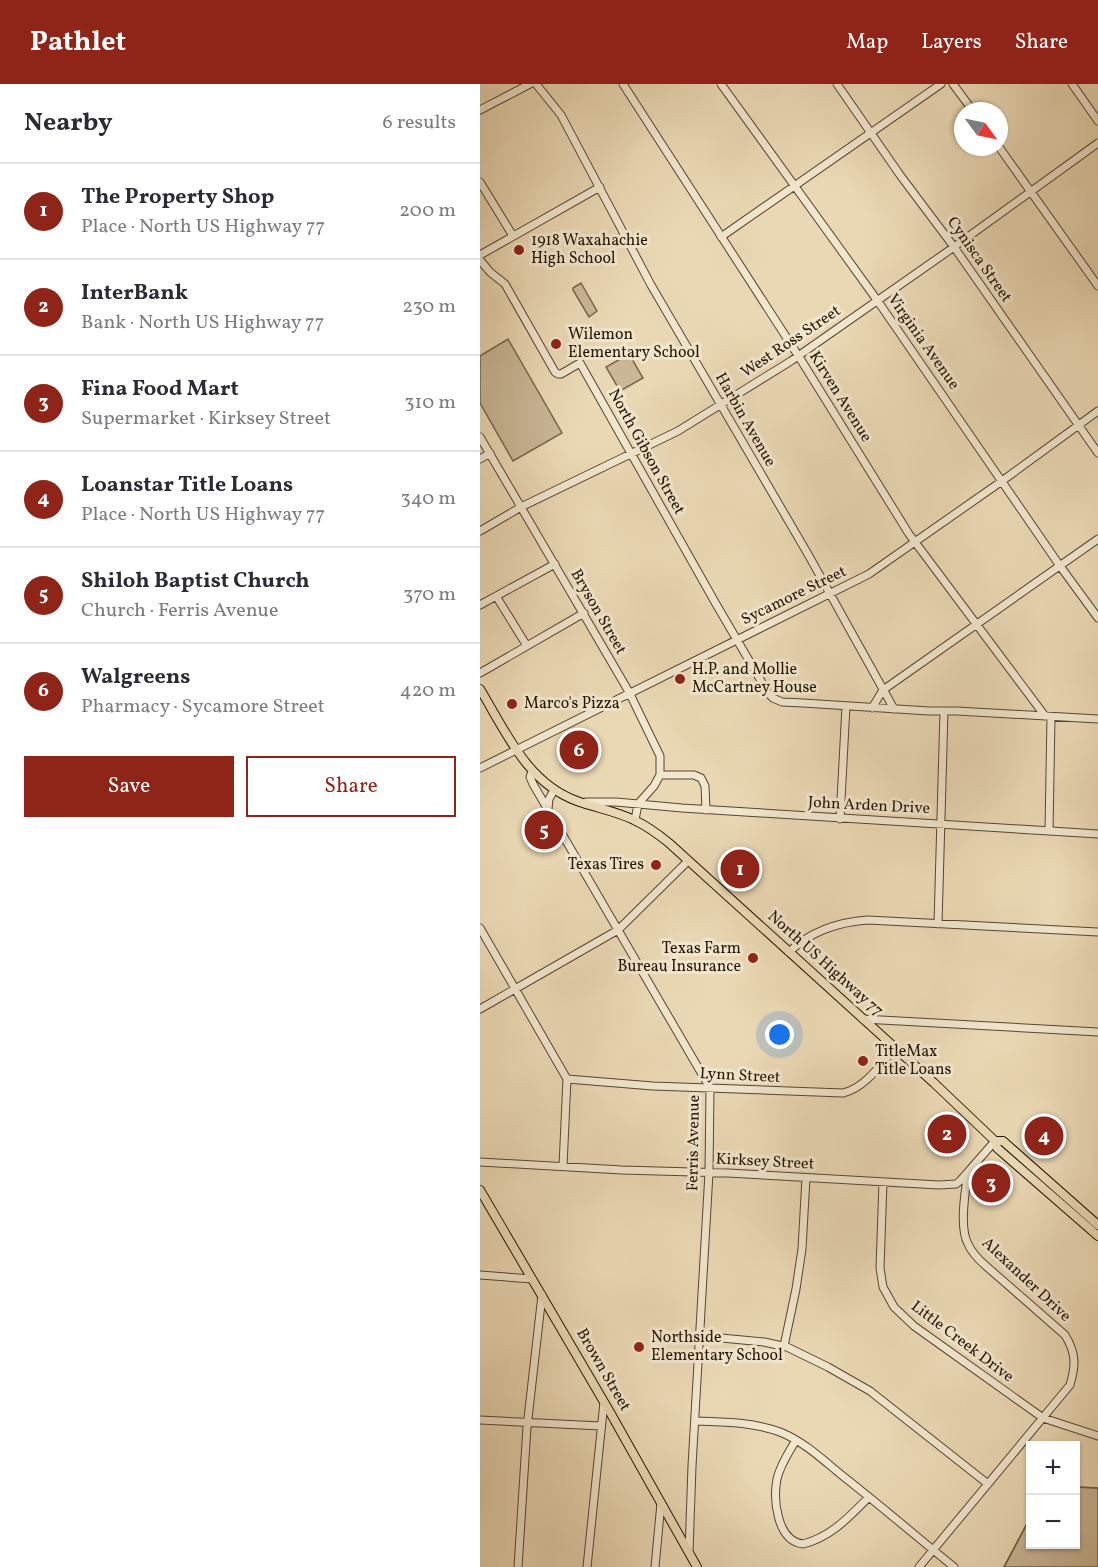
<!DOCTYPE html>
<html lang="en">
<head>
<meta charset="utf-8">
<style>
	body { margin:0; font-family:Vollkorn,serif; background:#f7f7f7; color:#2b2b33 }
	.controls { position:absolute; right:18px; bottom:18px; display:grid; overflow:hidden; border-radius:0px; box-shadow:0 2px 4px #0004 }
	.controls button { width:54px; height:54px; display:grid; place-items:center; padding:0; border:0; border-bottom:2px solid #e1e1e2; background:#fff; color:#2b2b33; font:30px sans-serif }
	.compass { position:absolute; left:474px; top:18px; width:54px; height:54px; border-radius:50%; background:#fff; box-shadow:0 2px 4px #0004; rotate:123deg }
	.you { position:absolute; left:300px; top:951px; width:21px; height:21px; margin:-15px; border:4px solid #fff; border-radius:50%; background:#1a73e8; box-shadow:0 0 0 9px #1a73e833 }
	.badge { display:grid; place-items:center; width:39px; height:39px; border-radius:50%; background:#8f2418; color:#fff; font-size:20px; font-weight:700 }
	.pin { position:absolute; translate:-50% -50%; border:3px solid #fff; box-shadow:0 2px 6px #0006 }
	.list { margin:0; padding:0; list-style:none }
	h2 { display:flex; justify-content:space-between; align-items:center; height:78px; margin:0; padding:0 24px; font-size:26px }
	h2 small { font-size:20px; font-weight:400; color:#7c7c81 }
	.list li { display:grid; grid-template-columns:39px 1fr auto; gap:18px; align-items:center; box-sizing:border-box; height:96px; padding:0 24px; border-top:2px solid #e1e1e2 }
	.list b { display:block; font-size:22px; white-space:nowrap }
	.list p { margin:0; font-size:20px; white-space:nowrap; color:#7c7c81 }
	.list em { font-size:20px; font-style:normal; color:#7c7c81 }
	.actions { display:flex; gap:12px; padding:18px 24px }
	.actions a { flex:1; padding:14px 0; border:2px solid #8f2418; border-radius:0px; text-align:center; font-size:21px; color:#8f2418 }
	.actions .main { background:#8f2418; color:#fff }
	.map { position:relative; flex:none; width:618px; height:1483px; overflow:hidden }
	header { display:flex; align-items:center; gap:36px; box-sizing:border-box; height:84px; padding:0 30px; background:#8f2418; color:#fff }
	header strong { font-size:28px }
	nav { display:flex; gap:33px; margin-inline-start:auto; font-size:21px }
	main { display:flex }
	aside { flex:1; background:#fff }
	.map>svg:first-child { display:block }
	.green { fill:#c9b796; stroke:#77664c; stroke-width:1.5 }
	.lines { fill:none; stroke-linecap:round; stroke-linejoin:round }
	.stream { stroke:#736348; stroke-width:1.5 }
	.minor-casing { stroke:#56462e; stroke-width:9 }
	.major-casing { stroke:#251602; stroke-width:10 }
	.minor { stroke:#f1e6ce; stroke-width:7 }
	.major { stroke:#ead8b4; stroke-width:8 }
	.poi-dot { fill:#8f2418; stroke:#f1e6ce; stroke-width:2 }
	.labels { text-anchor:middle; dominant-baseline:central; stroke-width:6; stroke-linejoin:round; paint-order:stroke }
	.poi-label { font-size:16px; fill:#251602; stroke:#f1e6ce; text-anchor:start }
	.street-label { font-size:16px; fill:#251602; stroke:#f1e6ce }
</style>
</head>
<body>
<header>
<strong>Pathlet</strong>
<nav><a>Map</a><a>Layers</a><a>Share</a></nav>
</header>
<main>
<aside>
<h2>Nearby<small>6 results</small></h2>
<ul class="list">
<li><span class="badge">1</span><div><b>The Property Shop</b><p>Place · North US Highway 77</p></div><em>200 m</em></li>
<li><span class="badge">2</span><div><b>InterBank</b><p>Bank · North US Highway 77</p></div><em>230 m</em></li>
<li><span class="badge">3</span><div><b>Fina Food Mart</b><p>Supermarket · Kirksey Street</p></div><em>310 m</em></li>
<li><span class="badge">4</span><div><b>Loanstar Title Loans</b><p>Place · North US Highway 77</p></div><em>340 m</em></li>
<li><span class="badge">5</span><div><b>Shiloh Baptist Church</b><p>Church · Ferris Avenue</p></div><em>370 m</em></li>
<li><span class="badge">6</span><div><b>Walgreens</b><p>Pharmacy · Sycamore Street</p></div><em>420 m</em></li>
</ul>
<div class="actions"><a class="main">Save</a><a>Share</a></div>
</aside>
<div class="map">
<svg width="618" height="1483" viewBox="0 0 618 1483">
	<rect width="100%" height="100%" fill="#ead8b4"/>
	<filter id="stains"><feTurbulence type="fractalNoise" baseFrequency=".00333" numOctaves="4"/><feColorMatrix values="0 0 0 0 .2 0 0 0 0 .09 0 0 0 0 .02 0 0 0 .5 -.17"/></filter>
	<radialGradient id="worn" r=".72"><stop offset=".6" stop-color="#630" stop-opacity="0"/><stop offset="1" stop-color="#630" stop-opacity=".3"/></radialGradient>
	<path class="green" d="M101,199L117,227L109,233L93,206V204Z
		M28,255L82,349L33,377L0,319V272Z
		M149,270L163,294L140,307L126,283Z
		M596,1403L618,1404V1483H524L550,1434V1460H596Z"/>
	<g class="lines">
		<path class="stream" d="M596,1403L618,1404
			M524,1483L550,1434"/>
		<g class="minor-casing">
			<path id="minor" d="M56,0L81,31L171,201L329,472L414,625
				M143,0L321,276L429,450L565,632
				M241,0L397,216L580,482L618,534
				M357,0L420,91L474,163L618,369
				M473,0L493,27
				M592,0L618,37
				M0,26L50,0
				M519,63L618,202
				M0,98L33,152
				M241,153L461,0
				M0,171L120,103
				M0,176L10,188L25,200L75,288L78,290H81L100,279L236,520L288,609L293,614L302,618L323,619L449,627H477L618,635
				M0,353L149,608L180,672V691L174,702L158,720L155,736
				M0,375L10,369
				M0,447L41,423L198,347L311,277L474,163L618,59
				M16,512L47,562
				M0,521L75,480
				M0,589L104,529
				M392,624L403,606L618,455
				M0,684L389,490L522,397L618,327
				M52,687L50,693L53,700L230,1004L229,1089L212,1382L209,1468
				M180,691H214L221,694L225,702L226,726
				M106,718H136L202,724L618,750
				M68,725L69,715L74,706
				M360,735L366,622
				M569,747L571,633
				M458,840L464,627
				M0,844L87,995L83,1082
				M309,868C331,847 358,838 388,836L618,848
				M0,925L138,846L208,777
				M383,935L618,948
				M87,995L173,1002L363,1009C385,1004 401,980 415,964
				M0,1078L142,1086L248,1089L459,1101L476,1100L480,1097L515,1057
				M403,1098L400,1184L403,1203L414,1223L434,1242L563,1334L618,1352
				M0,1191L52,1195
				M220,1252L284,1258L307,1263L348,1283L390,1307L508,1400
				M304,1262L316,1205L322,1165L326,1094
				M0,1336L121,1342
				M215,1337C243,1338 273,1338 300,1348C325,1358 344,1377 364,1393C401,1422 437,1453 474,1483
				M316,1356C309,1368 300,1381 297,1395C293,1416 297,1457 323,1460C351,1453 369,1433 389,1413
				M38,1483L47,1343L62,1211
				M107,1483L124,1318
				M175,1483L181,1419
				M439,1483L590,1301C596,1281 596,1269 585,1251L506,1182C499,1176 492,1169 488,1160C479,1144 485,1107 488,1089"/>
		</g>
		<g class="major-casing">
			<path id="major" d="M0,605C26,648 47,699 97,717C116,724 136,727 154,736C167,742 178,750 189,759L454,999L515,1057L517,1064L618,1152
				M515,1057H523L618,1141
				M0,1106L131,1330L217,1483"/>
		</g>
		<use href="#minor" class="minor"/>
		<use href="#major" class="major"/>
	</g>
	<g class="poi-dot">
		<circle cx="39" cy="166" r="6"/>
		<circle cx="76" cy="260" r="6"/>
		<circle cx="200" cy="595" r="6"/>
		<circle cx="32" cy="620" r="6"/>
		<circle cx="176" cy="781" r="6"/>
		<circle cx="273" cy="874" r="6"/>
		<circle cx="383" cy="977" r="6"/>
		<circle cx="159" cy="1263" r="6"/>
	</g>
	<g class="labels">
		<g class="poi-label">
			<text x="51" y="157">1918 Waxahachie<tspan x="51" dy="18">High School</tspan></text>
			<text x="88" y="251">Wilemon<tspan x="88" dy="18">Elementary School</tspan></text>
			<text x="212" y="586">H.P. and Mollie<tspan x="212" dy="18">McCartney House</tspan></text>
			<text x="44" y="620">Marco's Pizza</text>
			<text x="164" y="781" text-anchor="end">Texas Tires</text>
			<text x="261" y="865" text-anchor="end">Texas Farm<tspan x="261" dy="18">Bureau Insurance</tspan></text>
			<text x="395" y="968">TitleMax<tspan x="395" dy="18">Title Loans</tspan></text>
			<text x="171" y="1254">Northside<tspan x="171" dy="18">Elementary School</tspan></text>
		</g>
		<g class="street-label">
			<text transform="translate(499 176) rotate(55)">Cynisca Street</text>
			<text transform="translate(311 258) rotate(-34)">West Ross Street</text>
			<text transform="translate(443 258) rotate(55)">Virginia Avenue</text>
			<text transform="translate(360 313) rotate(58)">Kirven Avenue</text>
			<text transform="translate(265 336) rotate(60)">Harbin Avenue</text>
			<text transform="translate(166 368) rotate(61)">North Gibson Street</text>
			<text transform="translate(314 512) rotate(-26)">Sycamore Street</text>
			<text transform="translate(118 528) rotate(60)">Bryson Street</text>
			<text transform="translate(389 722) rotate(3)">John Arden Drive</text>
			<text transform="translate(345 880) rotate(42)">North US Highway 77</text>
			<text transform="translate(260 992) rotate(3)">Lynn Street</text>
			<text transform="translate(214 1059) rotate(-89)">Ferris Avenue</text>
			<text transform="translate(285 1078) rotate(3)">Kirksey Street</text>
			<text transform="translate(546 1196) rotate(43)">Alexander Drive</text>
			<text transform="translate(482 1258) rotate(37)">Little Creek Drive</text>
			<text transform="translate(123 1286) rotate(60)">Brown Street</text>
		</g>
	</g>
	<rect width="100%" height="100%" filter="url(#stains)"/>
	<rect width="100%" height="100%" fill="url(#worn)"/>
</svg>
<div class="controls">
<button>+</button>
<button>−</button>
</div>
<svg class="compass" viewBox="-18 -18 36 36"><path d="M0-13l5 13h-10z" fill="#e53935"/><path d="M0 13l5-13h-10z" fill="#7c7c81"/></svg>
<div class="you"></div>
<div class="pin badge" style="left:260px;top:785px">1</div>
<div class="pin badge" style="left:467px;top:1050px">2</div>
<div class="pin badge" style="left:511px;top:1099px">3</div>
<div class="pin badge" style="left:564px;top:1052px">4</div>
<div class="pin badge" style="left:64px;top:746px">5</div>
<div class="pin badge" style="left:99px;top:666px">6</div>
</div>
</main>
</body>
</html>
